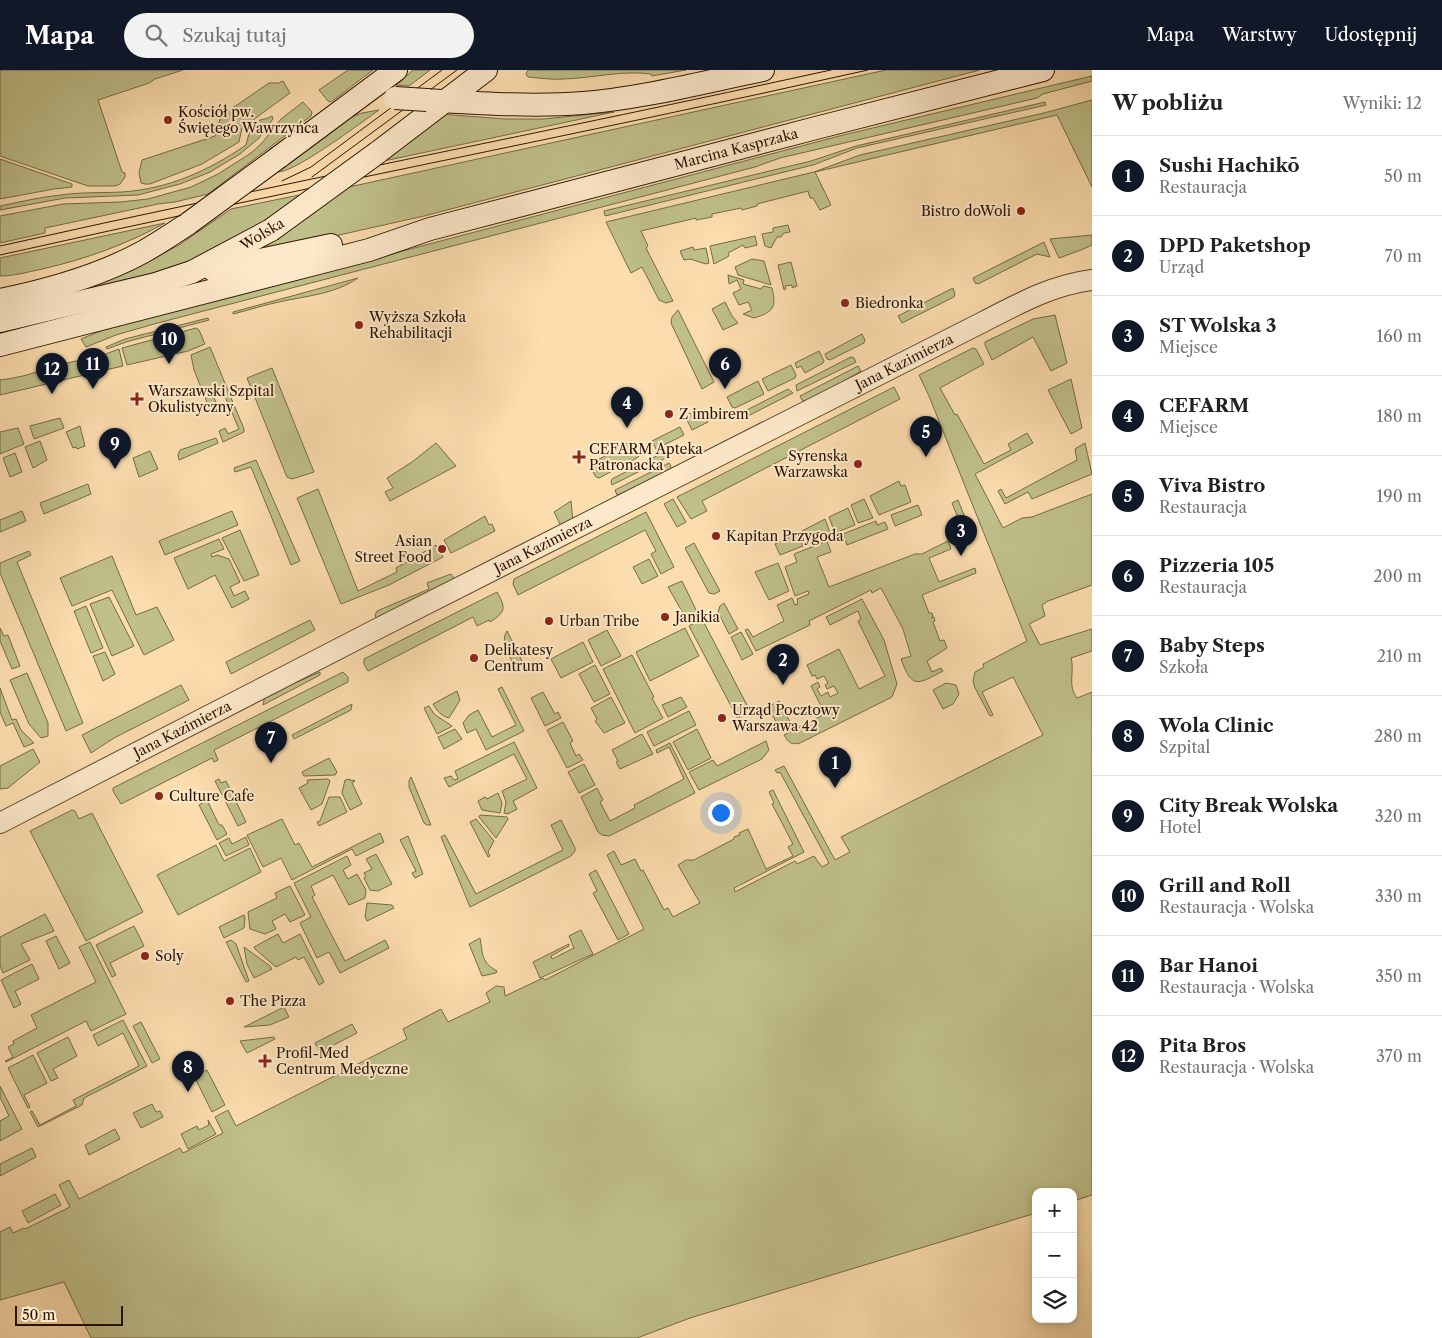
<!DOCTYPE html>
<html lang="pl">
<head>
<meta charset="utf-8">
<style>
	body { margin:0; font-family:"Libre Caslon Text",serif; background:#f2f2f2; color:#222 }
	.controls { position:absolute; right:15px; bottom:15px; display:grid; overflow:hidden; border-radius:10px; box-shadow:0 2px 8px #0003 }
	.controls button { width:45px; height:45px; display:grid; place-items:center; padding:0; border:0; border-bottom:1px solid #e0e0e0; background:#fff; color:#222; font:25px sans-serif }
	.scale { position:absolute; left:15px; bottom:12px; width:108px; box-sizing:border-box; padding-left:5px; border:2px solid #2b1400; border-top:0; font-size:14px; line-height:18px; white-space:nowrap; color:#2b1400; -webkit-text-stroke:4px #fde9ca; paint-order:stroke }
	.you { position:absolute; left:720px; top:742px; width:18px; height:18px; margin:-12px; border:4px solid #fff; border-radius:50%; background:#1a73e8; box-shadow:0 0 0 8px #1a73e833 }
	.badge { display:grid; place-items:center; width:32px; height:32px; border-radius:50%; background:#111827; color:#fff; font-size:16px; font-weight:700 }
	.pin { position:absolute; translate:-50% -41px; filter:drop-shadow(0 1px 2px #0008) }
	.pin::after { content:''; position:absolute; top:26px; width:18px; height:15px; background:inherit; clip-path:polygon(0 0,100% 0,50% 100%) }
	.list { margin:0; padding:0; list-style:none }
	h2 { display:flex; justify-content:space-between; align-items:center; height:65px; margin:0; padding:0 20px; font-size:21px }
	h2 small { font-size:16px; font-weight:400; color:#767676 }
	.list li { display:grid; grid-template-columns:32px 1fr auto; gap:15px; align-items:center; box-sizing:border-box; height:80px; padding:0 20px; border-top:1px solid #e0e0e0 }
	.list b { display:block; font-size:19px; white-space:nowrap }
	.list p { margin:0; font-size:16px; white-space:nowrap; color:#767676 }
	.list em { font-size:16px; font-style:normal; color:#767676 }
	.icon { flex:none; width:28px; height:28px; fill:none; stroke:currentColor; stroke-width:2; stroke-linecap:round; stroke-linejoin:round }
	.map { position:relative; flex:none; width:1092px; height:1268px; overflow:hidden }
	header { display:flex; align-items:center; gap:30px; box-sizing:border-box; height:70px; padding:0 25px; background:#111827; color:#fff }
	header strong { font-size:24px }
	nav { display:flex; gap:28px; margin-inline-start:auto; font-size:18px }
	.search { width:350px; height:45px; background:#f2f2f2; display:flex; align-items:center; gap:12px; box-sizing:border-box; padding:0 18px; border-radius:28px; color:#767676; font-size:19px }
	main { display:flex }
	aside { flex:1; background:#fff }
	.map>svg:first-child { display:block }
	.green { fill:#c0c08a; stroke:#766a45 }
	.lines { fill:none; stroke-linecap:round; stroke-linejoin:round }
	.tertiary-casing { stroke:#5f462c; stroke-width:22 }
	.secondary-casing { stroke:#2b1400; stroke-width:24 }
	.tertiary { stroke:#fde9ca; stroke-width:20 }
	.secondary { stroke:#fde9ca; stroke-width:22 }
	.tram { stroke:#2b1400; stroke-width:1 }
	.secondary-bridge-casing { stroke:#2b1400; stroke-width:24; stroke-linecap:butt }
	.secondary-bridge { stroke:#fde9ca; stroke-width:22 }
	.poi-dot { fill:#8f2418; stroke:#fde9ca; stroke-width:2 }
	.labels { text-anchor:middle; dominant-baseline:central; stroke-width:4; stroke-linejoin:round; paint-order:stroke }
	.poi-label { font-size:14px; fill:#2b1400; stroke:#fde9ca; text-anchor:start }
	.street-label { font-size:14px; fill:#2b1400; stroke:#fde9ca }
</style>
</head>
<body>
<header>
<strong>Mapa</strong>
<div class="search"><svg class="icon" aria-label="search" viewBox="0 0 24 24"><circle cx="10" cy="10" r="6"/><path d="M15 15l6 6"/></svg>Szukaj tutaj</div>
<nav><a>Mapa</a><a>Warstwy</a><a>Udostępnij</a></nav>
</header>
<main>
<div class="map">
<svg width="1092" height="1268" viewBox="0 0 1092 1268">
	<rect width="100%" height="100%" fill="#fcddae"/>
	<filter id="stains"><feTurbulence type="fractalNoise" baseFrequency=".004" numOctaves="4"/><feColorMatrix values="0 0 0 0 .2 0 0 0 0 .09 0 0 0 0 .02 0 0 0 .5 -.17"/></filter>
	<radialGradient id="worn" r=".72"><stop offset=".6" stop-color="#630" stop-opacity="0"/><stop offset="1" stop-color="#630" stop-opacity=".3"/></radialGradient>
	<path class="green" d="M0,0H183L155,9L149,13L98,30L122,102L125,103V107L120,114L115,116H88L0,86Z
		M348,0H373L331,32L328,31L319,20Z
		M413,0H430L409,16L396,15Z
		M528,0H686L652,6L651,4C621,0 594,8 564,9C552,10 540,8 528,7L526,4Z
		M886,0H980L424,146L241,187L349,117Z
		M1092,6V11L1043,24L1037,28L780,88L755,97L154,254L116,265L86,277L81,269L103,260L843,65Z
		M283,11L290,23L242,58L239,72L202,94L150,114H145L141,113L139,103L142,90L215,66L221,46L269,13H279Z
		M1092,30V117L1057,45L815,102L831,135L820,140L813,128H810L808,121L757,134V136L742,140L741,138L712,144V147L696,150V148L641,161L648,176L646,178L673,231L666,233L659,230L642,197L631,203L606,152L814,102L860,85L1044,43Z
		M303,32L312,42L311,46L208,124L175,132L158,134L45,158V163L0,173V146L63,134L120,132L148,129L191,117L218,104L251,83L262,73L281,49Z
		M1045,32L1046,35L857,78L813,95L605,146L604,141L811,91L856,76Z
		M379,40C362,52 293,104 277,102L351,47L362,43Z
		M614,42L384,91L440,44L505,49H543Z
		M272,46L273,49L259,68L240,84L210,102L180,114L138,125L65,128L0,140V136C20,132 40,127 61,125C81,122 102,123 122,122C168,119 208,101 246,75C248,67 251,53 260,50C264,49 267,49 272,46Z
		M0,89L72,114V117L54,119L0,129Z
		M304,124L268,150L219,179L180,195L143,208L0,239L131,201L179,175L231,139Z
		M165,153C125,175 86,189 42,199C28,202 14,206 0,206V188Z
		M788,155L790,162L784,163L781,167H777L771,178L765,176L762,164L773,162V158Z
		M1092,165V175L1081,180L1059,188L1050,169Z
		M755,166L757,175L745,178L743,175L728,183L729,186L714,194L710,176Z
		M1044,172L1050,187L1037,184L978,214L975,213L973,208Z
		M693,177L694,180L706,178L709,193L706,194L690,189L684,190L680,181Z
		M752,189L764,191L771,215L738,205L735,197Z
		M791,192L797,216L792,218V215L785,216L786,219L784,220L778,195Z
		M728,205L744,210L743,214L761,219L763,216L772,218C777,238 773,242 754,248L743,244L752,240L748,232L739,235L733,223L741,219L737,210L729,214Z
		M358,208C335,224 306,226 279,232C264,235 249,240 233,244V242Z
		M953,218L955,224L954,227L902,253L898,246Z
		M725,232L732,246L738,253L723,260L712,239Z
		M678,240L714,312L702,319L671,253L672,247Z
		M1055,245L1067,293L1051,301L1033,267L992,290L985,275V272L1033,249Z
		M208,248L209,250L126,272L107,279L106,277L125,269Z
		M196,258L199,260L205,274L188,281L127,295L122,278Z
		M862,264L865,270L864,273L830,290L827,289L825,284Z
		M210,277L244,359V362L223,372L219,361L225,358L228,364L239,359L223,322L213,326L216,332L208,335L194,300L191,285Z
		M973,278L976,279L984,294L940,318L955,345L957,344L984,394L1011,380L1008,374L1027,363L1033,373L975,404L1003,458L1022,448L1032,447L1092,424V515L1048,531L1042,535L1045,546L1029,554L1040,575L1092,559V581L1071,588C1075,602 1067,615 1077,628L1092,622V1125L1073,1131V1122H1036V1143L690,1248L637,1268H91L64,1212L0,1230V1162L10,1157L13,1163L24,1158L25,1159L70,1137L59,1115L69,1110L79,1129L180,1078L183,1083L223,1063L215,1047L228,1040L236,1056L407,969L403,959L441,939L448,952L490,932L486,923L496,916L504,917L505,926L543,908L545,910L644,859L607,785L614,781L621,795L635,789L641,801L643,800L664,840L668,838L673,847L700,833L678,795L686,790H694L734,769V767L740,765L739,763L748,759L766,799L793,786L788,777L793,774L772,734L774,733L769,722L773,720L804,782L734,818L735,822L795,791L797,794L814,786L822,797L829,793L780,702L777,703L775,700L784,696L835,790L850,782L841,767L1043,665L1013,607L982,622L993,645L990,646L975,618L973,611L975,602L984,597L983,594L1027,571L929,326L919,305Z
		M119,279L123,296L101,301L98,287Z
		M819,281L824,291L823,293L805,303L801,296L797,298L795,293Z
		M851,287L854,288L856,292L797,321L796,315Z
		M94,288L97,302L0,325V310C32,307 62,291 94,288Z
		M791,295L796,305L795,308L768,321L762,309Z
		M858,296L861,301L809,332L802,330L800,326Z
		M272,298L314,402L292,409L287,407L247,308Z
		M1071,309L1082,358L1071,364L1048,320Z
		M758,311L764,324L735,338L732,337L727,327Z
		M894,317L900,329L702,431L707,441L691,449L677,427Z
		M788,319L793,323L744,348L742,345L743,342Z
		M698,339L701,346L704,345L708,352L692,360L685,346Z
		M60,348L64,358L34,369L30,356Z
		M80,356L85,376L77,379L76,377L73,378L66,362Z
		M680,357L684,365L656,379L652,371Z
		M18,358L24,374L0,384V362Z
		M216,368L218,373L179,390L178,385L180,380Z
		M40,371L47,390L33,398L25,377Z
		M631,371L639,386L637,388L599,408L596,407L589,395L605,386L604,385Z
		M436,373L456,396L390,431L385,422L393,418L387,408L412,392Z
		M1085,373L1092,404L1032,429L1028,422L1005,434L998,421L1001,419L1006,428L1077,390L1075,379Z
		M150,381L158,399L139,407L133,388Z
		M15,383L22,402L10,407L3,388Z
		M662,383L664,384L666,388L612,415L611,412L612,409Z
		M256,390L300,491L291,495L251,397L235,402L234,398Z
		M669,393L671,396L668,404L617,425L615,420Z
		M899,411L901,416L905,415L911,432L879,445L870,426Z
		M88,414L91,424L44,444L40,433Z
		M318,419L358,521L397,502L396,498L436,475L443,487L389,515L341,534L297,428Z
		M673,429L686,452L677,457L664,434Z
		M864,429L873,448L858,453L851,435Z
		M958,430L974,470L968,473L952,433Z
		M571,431L573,452L562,458L554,442Z
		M918,435L922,445L895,456L891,445Z
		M848,438L855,455L835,463L829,447Z
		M22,441L26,451L0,462V450Z
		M232,441L238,455L165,485L159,471Z
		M646,442L674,497L661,504L651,484L656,481L645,460L518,525L513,514L514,509Z
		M485,446L489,455L492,454L495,461L451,483L444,470Z
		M825,449L831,465L808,474L802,461Z
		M876,451L877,455L885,452L888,459L847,475L843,464Z
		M240,460L259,505L244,511L222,468Z
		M798,463L803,476L780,485L775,474Z
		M219,469L224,479L211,484L212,487L217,485L229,489L240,512L230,517L234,526L245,521L249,529L232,538L215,505L188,519L174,488Z
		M827,471L831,482L817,487L829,517L915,484H922L948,471L951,479L929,488L939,512L975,498L976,503L922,525L929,543H932L933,546L931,548L934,547L935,551L933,552L940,571L944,570L947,578L927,591L932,602L941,598L943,601C918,614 912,620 901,589L911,586L903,559L881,518L872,523L871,520L809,551L810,555L756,581L745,560L748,559L753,567L784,551L777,535L792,528L795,535L798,534L797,529L809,524L808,521L795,526L785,497L797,492L794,484Z
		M694,473L720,521L714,524L709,523L685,478Z
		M29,481L31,485L17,492L83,653L66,661L0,503V493Z
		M112,486L136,545L157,537L174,570L144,585L112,520L72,536L60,508Z
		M649,489L658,506L642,514L633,497Z
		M778,493L789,521L769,530L755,502Z
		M451,504L455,510L376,548L375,545L377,541L429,519L427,513Z
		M682,511L699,546L688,552L668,517Z
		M497,522C506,538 506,542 490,552L489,550L477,556L473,547L372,599L368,601L364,594V589Z
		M109,527L134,576L112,586L90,534Z
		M862,529L884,570L897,614L892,627L800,673C791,675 789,673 784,665L823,645L820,639L822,638L811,616L818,612L820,617L817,619L821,626L828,622L830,627L838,623L834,616L827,619L825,615L828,613L824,606L817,609L815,605L812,606L807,595L839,579L859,619L885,606L858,551L861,549L858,541L830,555L826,547Z
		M724,533L738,559L729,564L718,542L720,536Z
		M86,536L103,578L91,583L74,541Z
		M702,549L748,637L738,643L744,656L742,657L689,556Z
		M310,550L315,560L231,604L226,592Z
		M0,558L4,566L8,565L20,596L12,599L0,571Z
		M685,558L699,586L650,611L636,582Z
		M607,560L621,586L601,596L588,570Z
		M507,561L524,595L516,599C511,588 499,573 507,561Z
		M741,562L753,584L742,590L731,567Z
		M583,572L593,592L561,608L551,589Z
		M105,582L115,604L103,611L93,586Z
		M632,585L654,627L652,628L663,648L635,663L603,599Z
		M595,595L610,624L594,632L579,604Z
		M320,602V605L263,635L265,626Z
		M343,602L348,607V612L214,680L218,690L214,692L212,688L121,734L113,721V718Z
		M27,603L48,653V666L41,668L29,654L10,610Z
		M946,613L956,615L959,624L953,634L943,639L933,620Z
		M181,615L189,630L114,668L91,683L82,665Z
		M502,617L524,661L486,680L476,659L467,663L463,653L469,645L478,640L492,667L516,655L498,619Z
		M0,618L12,650L16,649L21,660L34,673L24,677L13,653L6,656L0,642Z
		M457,621L460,630L449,648C441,646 436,640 433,634Z
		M543,622L555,644L558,642L561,648L545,656L531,628Z
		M611,627L625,653L604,663L595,651L597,649L591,638Z
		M681,627L687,637L668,647L662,635Z
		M779,631L791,654L780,659L768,637Z
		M352,634L351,640L294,669L292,665Z
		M429,636L434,644L452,656L451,657L437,664L424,638Z
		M689,641L696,655L654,676L647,662Z
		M563,652L573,671L570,673L576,686L579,684L583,690L567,698L547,660Z
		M455,659L462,669L444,679L438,667Z
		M697,659L711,688L688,700L673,672Z
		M642,664L653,684L620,699L616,692L618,691L612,680Z
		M766,671L769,680L762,689L699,720L689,702L713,690L717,696Z
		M514,672L537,718L513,731L517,739L508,744L504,743L506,732L502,721L527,709L514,684L449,717L444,708L451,706L454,710L458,709L455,701Z
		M670,673L695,723L609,766L602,765L598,762L581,727L597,718L603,730L600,732L610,751L635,738L634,735L684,709L669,677L657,683L656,680Z
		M33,679L40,692L8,718L0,719V696Z
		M329,688L337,702L335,705L304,706L302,702Z
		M584,694L595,715L579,723L568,702Z
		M411,707L431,755H427L424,753L409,717V711Z
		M219,709L221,713L226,711L246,752L238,756L215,711Z
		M328,709L330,711L322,734L311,740L299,718L308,713L307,710Z
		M350,709L351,711L354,710L355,711L352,713L362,734L350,740L342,723L345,710Z
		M498,723L502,733L500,743L482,740L478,731L485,727L487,729Z
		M329,727H340L347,742L319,756L317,752L320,751Z
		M207,730L219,755H222L227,764L217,770L199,735Z
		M72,740L75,741L79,749L92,743L143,842L86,871L30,761Z
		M480,745L507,747L508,749L496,768L479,747Z
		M282,749L295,775L299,773L312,797L380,763L384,772L356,786L352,779L292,810L281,788L263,797L247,765Z
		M476,749L494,771L488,782L490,786L488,787L470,752Z
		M561,750L575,778V781L571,786L470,837L441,767L445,765L476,824L563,780L551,755Z
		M408,766L423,804L415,808L412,803L416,801L400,770Z
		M246,767L249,775L226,786L219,773L229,768L232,774Z
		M216,775L224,791L250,778L261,802L178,845L157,805Z
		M376,784L392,814L378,821L370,820L364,808L366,807L364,803L372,799L366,789Z
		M347,786L351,795L343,800L348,809L357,804L366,820L365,828L349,835L333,805L311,816L315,825L312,827L345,891L385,870L389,878L340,903L329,882L317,888L300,853L311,847L294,813Z
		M596,800L629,864L618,870L593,823L597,821L589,804Z
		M290,816L305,845L290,852L285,844L272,851L276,859L265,864L250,859L248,842L277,828L275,823Z
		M367,833L392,835L394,838L367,851L365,847Z
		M45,844L54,861L21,874L30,890L3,903L0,896V867Z
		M244,845L245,848L244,858L224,868L219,857Z
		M134,856L144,876L110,893L116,905L112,907L96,875Z
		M581,860L593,884L540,908L533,892L569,874V876L551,886L552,889L574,878L569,866Z
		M278,864L283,873L300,864L324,912L319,915L304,887L298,890L296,887L276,897L255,879L254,877Z
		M56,866L70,893L59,899L46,871Z
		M480,868C483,885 481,892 497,901L496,903L482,906L469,874Z
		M231,870L236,874L249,911L246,912L226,872Z
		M90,872L126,944L91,961L86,951L6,992L5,991L13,987L8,977L14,974L13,971L37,958L31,945L96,912L79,877Z
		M244,877L270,896L272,899L254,908L247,894Z
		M32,894L39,909L15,921L21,934L14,938L1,910Z
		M284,937L289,947L270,955L244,957Z
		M123,950L147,996L84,1028L82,1035L38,1057L30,1042L32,1041L40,1055L76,1036L73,1030L139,996L123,963L98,976L93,965Z
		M141,952L160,989L152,993L133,956Z
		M352,954L357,963L320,982L315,973Z
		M68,967L77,986L53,999L58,1008L51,1011L37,983Z
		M274,967L275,969L247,983L240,971Z
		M33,985L47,1013L24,1025L30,1037L28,1038L8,998Z
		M207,1000L225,1035L212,1042L194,1006Z
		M0,1016L22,1059L0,1071V1051L9,1046L0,1027Z
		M152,1034L156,1042L160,1041L163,1047L141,1058L133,1043Z
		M208,1050L216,1064L188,1079L181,1064L197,1056L199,1060L209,1055Z
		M115,1059L120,1069L89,1085L85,1075Z
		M32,1078L36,1087L0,1106V1094Z
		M55,1124L61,1135L28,1153L22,1141Z"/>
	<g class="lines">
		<g class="tertiary-casing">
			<g id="tertiary">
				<path id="s1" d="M0,753L377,559L983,252C1018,234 1052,215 1092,210"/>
			</g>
		</g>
		<g class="secondary-casing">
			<g id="secondary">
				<path d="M427,30C478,33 531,37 583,33C643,28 704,12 763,0"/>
				<path d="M377,83L486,0"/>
				<path d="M279,87L396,0"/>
				<path d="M213,200L331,175"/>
				<path d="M0,230C49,220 99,206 143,182C159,173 174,163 189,153"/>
				<path d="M0,251L156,214L192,202L271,160"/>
				<path id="s2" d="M0,275L369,180L430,159L816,58L1043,0"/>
			</g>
		</g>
		<use href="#tertiary" class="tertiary"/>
		<use href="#secondary" class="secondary"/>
		<path class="tram" d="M312,107L457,0
			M282,111L311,97L442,0
			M0,176C276,114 554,61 831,0
			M0,185C289,120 579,65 868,0"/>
		<g class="secondary-bridge-casing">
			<path id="secondary-bridge" d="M395,28L427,30
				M189,153L279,87
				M271,160L377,83"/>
		</g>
		<use href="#secondary-bridge" class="secondary-bridge"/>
	</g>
	<g class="poi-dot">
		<circle cx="168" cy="50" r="5"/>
		<circle cx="1021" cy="141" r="5"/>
		<circle cx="845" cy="233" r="5"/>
		<circle cx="359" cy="255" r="5"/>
		<path d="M134.5 321.5h5v5h5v5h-5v5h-5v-5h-5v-5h5z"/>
		<circle cx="669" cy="344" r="5"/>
		<path d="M576.5 379.5h5v5h5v5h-5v5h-5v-5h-5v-5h5z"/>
		<circle cx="858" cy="394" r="5"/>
		<circle cx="716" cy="466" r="5"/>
		<circle cx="442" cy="479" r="5"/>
		<circle cx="665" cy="547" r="5"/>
		<circle cx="549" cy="551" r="5"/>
		<circle cx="474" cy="588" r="5"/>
		<circle cx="722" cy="648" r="5"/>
		<circle cx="159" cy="726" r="5"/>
		<circle cx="145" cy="886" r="5"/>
		<circle cx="230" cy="931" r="5"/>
		<path d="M262.5 983.5h5v5h5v5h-5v5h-5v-5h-5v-5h5z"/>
	</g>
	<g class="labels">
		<g class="poi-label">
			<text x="178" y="42">Kościół pw.<tspan x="178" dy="16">Świętego Wawrzyńca</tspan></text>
			<text x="1011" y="141" text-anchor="end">Bistro doWoli</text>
			<text x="855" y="233">Biedronka</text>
			<text x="369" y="247">Wyższa Szkoła<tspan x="369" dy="16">Rehabilitacji</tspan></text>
			<text x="148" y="321">Warszawski Szpital<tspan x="148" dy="16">Okulistyczny</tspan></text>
			<text x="679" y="344">Z imbirem</text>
			<text x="589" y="379">CEFARM Apteka<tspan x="589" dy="16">Patronacka</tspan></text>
			<text x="848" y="386" text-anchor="end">Syrenska<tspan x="848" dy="16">Warzawska</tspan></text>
			<text x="726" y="466">Kapitan Przygoda</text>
			<text x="432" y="471" text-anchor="end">Asian<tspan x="432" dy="16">Street Food</tspan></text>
			<text x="675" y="547">Janikia</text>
			<text x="559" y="551">Urban Tribe</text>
			<text x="484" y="580">Delikatesy<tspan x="484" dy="16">Centrum</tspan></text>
			<text x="732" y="640">Urząd Pocztowy<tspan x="732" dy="16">Warszawa 42</tspan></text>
			<text x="169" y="726">Culture Cafe</text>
			<text x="155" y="886">Soly</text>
			<text x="240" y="931">The Pizza</text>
			<text x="276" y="983">Profil-Med<tspan x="276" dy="16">Centrum Medyczne</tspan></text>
		</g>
		<g class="street-label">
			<text stroke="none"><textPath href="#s2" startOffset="762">Marcina Kasprzaka</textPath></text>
			<text transform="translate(262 164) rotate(-31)">Wolska</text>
			<text stroke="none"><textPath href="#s1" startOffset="1015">Jana Kazimierza</textPath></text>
			<text stroke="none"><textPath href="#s1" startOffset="610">Jana Kazimierza</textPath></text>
			<text stroke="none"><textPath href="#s1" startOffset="205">Jana Kazimierza</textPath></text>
		</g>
	</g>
	<rect width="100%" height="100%" filter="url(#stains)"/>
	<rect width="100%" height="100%" fill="url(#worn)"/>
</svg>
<div class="controls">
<button>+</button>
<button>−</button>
<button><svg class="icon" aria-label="layers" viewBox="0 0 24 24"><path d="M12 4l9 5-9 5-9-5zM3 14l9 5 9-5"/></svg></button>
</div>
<div class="scale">50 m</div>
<div class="you"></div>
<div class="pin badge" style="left:835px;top:718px">1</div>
<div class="pin badge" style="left:783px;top:615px">2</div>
<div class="pin badge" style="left:961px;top:486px">3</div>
<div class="pin badge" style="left:627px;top:358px">4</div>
<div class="pin badge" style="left:926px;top:387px">5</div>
<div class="pin badge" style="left:725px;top:319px">6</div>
<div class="pin badge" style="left:271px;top:693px">7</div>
<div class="pin badge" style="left:188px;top:1022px">8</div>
<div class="pin badge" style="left:115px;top:399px">9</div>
<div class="pin badge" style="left:169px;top:294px">10</div>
<div class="pin badge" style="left:93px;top:319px">11</div>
<div class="pin badge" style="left:52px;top:324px">12</div>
</div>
<aside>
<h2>W pobliżu<small>Wyniki: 12</small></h2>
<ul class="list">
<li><span class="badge">1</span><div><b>Sushi Hachikō</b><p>Restauracja</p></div><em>50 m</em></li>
<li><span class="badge">2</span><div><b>DPD Paketshop</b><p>Urząd</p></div><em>70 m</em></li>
<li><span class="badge">3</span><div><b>ST Wolska 3</b><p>Miejsce</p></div><em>160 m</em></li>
<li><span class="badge">4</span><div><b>CEFARM</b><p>Miejsce</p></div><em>180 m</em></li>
<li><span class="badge">5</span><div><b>Viva Bistro</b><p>Restauracja</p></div><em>190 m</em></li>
<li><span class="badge">6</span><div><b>Pizzeria 105</b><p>Restauracja</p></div><em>200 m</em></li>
<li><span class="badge">7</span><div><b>Baby Steps</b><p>Szkoła</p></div><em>210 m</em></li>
<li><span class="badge">8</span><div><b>Wola Clinic</b><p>Szpital</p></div><em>280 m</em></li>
<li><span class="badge">9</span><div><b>City Break Wolska</b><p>Hotel</p></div><em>320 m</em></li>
<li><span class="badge">10</span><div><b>Grill and Roll</b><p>Restauracja · Wolska</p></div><em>330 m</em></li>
<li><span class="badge">11</span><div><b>Bar Hanoi</b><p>Restauracja · Wolska</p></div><em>350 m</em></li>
<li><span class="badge">12</span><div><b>Pita Bros</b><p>Restauracja · Wolska</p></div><em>370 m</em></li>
</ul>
</aside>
</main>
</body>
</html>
